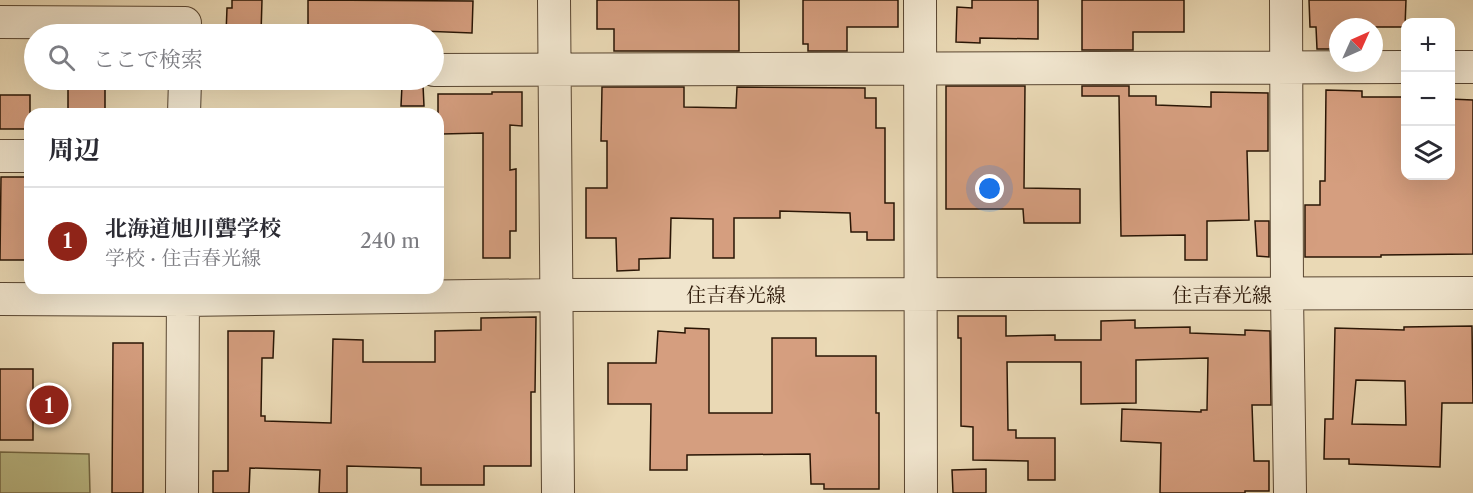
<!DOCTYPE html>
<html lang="ja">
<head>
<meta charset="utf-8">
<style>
	body { margin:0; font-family:"Libre Caslon Text","Noto Serif JP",serif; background:#f7f7f7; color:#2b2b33 }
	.controls { position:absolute; right:18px; top:18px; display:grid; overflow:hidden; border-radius:12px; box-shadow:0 6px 24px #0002 }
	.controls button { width:54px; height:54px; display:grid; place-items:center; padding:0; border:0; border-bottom:2px solid #e1e1e2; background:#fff; color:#2b2b33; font:30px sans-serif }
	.compass { position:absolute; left:1329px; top:18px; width:54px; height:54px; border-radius:50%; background:#fff; box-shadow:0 6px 24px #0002; rotate:45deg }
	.you { position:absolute; left:990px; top:189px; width:21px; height:21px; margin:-15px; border:4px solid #fff; border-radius:50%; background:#1a73e8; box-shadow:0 0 0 9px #1a73e833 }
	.badge { display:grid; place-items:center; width:39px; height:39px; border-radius:50%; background:#8f2418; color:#fff; font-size:20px; font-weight:700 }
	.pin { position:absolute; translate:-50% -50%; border:3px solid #fff; box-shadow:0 2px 6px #0006 }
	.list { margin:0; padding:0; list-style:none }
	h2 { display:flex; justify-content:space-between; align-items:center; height:78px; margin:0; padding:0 24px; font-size:26px }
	h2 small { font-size:20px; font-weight:400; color:#7c7c81 }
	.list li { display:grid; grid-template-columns:39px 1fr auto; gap:18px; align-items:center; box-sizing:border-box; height:108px; padding:0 24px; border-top:2px solid #e1e1e2 }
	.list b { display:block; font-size:22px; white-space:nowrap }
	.list p { margin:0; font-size:20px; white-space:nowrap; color:#7c7c81 }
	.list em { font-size:20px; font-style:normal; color:#7c7c81 }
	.icon { flex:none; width:33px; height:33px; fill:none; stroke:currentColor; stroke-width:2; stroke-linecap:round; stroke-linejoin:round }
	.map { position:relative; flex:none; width:1473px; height:493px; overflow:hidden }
	.search { position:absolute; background:#fff; box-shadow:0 6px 24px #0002; left:24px; top:24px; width:420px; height:66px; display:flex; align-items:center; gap:15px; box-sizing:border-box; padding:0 21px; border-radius:33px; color:#7c7c81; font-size:22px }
	.panel { position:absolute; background:#fff; box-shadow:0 6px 24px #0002; left:24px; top:108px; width:420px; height:186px; border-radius:18px }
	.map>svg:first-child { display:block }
	.green { fill:#bdbe89; stroke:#736a47; stroke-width:1.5 }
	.building { fill:#d59e7f; stroke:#291505; stroke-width:1.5; fill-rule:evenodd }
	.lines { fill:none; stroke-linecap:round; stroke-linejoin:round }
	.minor-casing { stroke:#594631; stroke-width:34 }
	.minor { stroke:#f1e6cf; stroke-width:32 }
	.labels { text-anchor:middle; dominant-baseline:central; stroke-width:4.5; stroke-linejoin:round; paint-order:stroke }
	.street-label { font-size:20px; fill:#291505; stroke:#f1e6cf }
</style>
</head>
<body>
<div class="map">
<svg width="1473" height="493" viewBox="0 0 1473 493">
	<rect width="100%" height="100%" fill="#ead9b5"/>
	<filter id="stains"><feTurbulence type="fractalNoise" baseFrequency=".00333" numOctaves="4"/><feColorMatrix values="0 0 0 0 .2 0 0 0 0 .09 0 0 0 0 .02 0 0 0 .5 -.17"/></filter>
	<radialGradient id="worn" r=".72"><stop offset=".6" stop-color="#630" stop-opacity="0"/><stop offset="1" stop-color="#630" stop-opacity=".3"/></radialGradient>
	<path class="green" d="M0,452L89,454L90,493H0Z"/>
	<path class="building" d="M232,0H262L261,34H226L227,8H232Z
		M308,0L473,1L472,33L396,30V34H308Z
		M597,0H739V51H614V29H597Z
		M803,0H898V27H847V51H808V44H803Z
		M972,0H1038V39L980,38V43L956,42L957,7L972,8Z
		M1082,0H1184V32H1133V50H1082Z
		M1309,0H1406L1405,27H1338V49H1317L1316,27H1310Z
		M68,80H105V114H68Z
		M402,85H423L424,106H401Z
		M946,86H1025L1024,188L1080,189V223H1024L1023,209H946Z
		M1082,86H1129V96H1156V105L1211,107V92L1268,93V151H1247L1249,220L1207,221V260H1185V235L1121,236L1119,96H1082Z
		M602,87H684V107L736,108L737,87L865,88V98H876V128H885V203H894V240H867V232H851L850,213L780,211V218H734V258H713V219L671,218L670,258L639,259V270L617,271L616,238H586V188H607V141H601Z
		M1326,90L1362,91V97H1406V176H1450V99L1473,100V254L1381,255V257H1305V205H1320V181H1325Z
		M492,92H522V126L510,125V170L516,169V231H510V258H483V133L442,134V122H438V94H492Z
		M0,95H30V129H0Z
		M1,177H30V260H0Z
		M1255,221H1269V257L1257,256Z
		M958,316H1006V336L1055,335V340H1101V321L1135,320V328L1190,327V333L1245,335V330L1270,331L1271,405H1252L1254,461H1269V491H1245V493H1160L1161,443L1121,441L1122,409L1201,412V410H1207L1208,358L1136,360V403L1081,404V362H1007L1008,430H1016V438H1055V480H1028V461L973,460V427L961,426V338H958Z
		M536,317L535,392H531V466H484V485H421V468L347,466V493H319L320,470L250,468L249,493H213V471H228V331H274L273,358H262L261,416H265V421L331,423L333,339L363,340V362H435V331L481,330V318Z
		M1472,326L1473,403H1442L1440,467L1349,464V459H1324L1325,419H1333L1335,328L1404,330V327ZM1356,380L1405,381L1406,425L1352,424Z
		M685,328L709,329V413H772V338H816V356H876V413H879V489H824V484H811L810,454L687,455V470H650L651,404H608V363H656L658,331L685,333Z
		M113,343H143V493H112Z
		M0,369H33V440H0Z
		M986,469V493H953L952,470Z"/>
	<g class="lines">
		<g class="minor-casing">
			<path id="minor" d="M554,0L558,493
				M920,0L921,493
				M1286,0L1287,295L1290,493
				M0,22L185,23
				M1450,67H1473
				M434,70L1406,67
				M184,114L185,80
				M0,156H30
				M0,299L183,300L556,295L1473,293
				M182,493L183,288"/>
		</g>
		<use href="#minor" class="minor"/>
	</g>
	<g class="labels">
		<g class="street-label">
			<text x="736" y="295">住吉春光線</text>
			<text x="1222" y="295">住吉春光線</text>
		</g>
	</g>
	<rect width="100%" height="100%" filter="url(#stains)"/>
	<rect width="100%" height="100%" fill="url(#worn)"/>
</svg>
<div class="controls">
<button>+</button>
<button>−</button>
<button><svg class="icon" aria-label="layers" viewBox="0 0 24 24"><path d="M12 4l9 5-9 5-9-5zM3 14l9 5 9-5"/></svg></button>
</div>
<svg class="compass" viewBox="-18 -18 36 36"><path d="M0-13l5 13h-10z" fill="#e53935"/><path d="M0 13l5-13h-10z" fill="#7c7c81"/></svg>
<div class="you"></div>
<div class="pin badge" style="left:49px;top:405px">1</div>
<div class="search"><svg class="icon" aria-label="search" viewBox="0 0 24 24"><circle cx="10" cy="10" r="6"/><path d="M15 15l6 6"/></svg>ここで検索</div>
<section class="panel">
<h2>周辺<small></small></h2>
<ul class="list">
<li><span class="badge">1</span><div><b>北海道旭川聾学校</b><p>学校 · 住吉春光線</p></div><em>240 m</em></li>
</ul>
</section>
</div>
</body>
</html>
